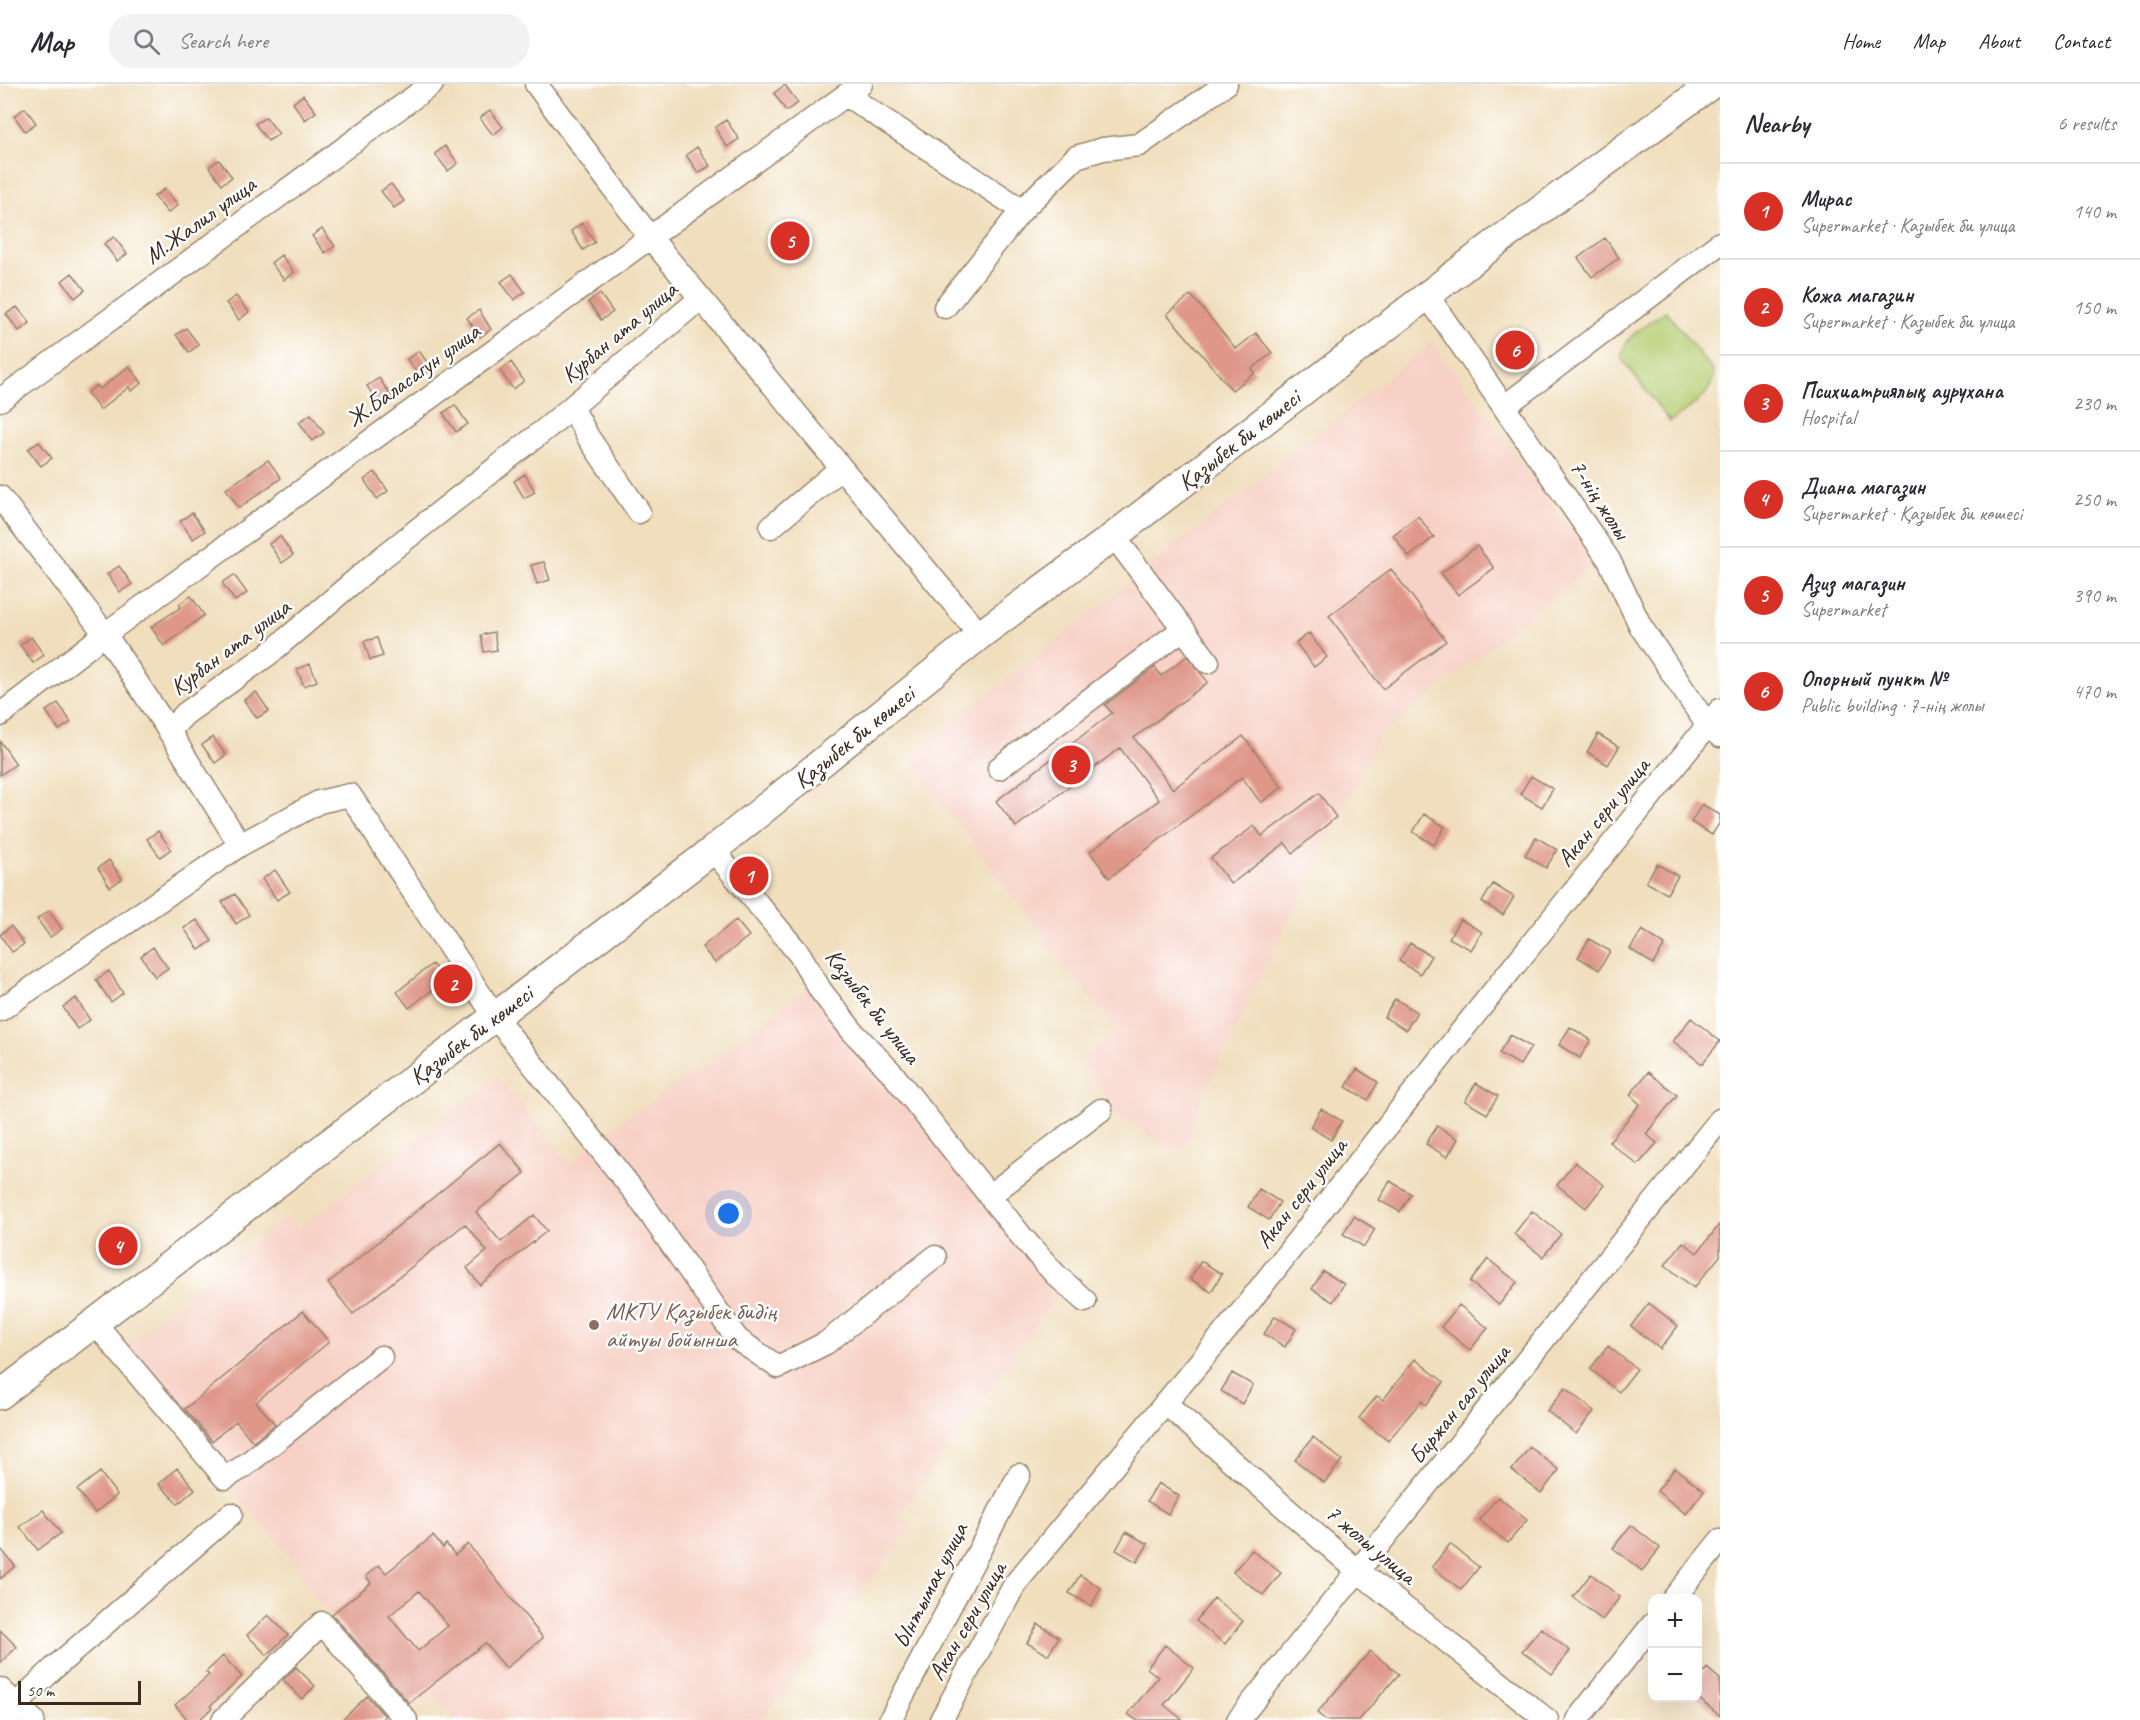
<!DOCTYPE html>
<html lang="en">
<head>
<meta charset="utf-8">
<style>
	body { margin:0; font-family:Caveat,sans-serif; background:#f2f2f3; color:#2b2b33 }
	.controls { position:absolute; right:18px; bottom:18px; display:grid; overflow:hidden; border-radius:12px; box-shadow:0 6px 24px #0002 }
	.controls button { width:54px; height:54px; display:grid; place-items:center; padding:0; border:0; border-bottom:2px solid #e1e1e2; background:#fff; color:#2b2b33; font:30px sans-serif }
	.scale { position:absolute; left:18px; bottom:15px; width:123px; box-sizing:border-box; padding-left:6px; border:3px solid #3b2a1e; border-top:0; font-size:16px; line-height:21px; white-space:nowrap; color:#3b2a1e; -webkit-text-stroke:4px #fff; paint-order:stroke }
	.you { position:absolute; left:729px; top:1130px; width:21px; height:21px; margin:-15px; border:4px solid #fff; border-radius:50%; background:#1a73e8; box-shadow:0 0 0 9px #1a73e833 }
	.badge { display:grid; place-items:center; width:39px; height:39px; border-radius:50%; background:#d93025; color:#fff; font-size:20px; font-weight:700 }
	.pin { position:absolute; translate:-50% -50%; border:3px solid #fff; box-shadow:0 2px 6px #0006 }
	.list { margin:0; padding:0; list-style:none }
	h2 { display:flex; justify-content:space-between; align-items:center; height:78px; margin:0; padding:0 24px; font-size:26px }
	h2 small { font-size:20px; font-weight:400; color:#7c7c81 }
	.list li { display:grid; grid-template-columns:39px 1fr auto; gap:18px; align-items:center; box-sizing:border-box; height:96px; padding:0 24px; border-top:2px solid #e1e1e2 }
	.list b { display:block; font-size:22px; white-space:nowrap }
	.list p { margin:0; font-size:20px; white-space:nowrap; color:#7c7c81 }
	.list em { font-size:20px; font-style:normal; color:#7c7c81 }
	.icon { flex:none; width:33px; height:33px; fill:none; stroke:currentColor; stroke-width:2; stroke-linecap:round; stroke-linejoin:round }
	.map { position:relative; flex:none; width:1720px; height:1636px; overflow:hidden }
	header { display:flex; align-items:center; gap:36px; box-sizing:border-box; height:84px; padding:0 30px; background:#fff; border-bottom:2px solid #e1e1e2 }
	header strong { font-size:28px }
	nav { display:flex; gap:33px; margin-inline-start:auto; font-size:21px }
	.search { width:420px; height:54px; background:#f2f2f3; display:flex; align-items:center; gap:15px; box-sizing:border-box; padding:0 21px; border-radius:24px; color:#7c7c81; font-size:22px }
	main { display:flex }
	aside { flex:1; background:#fff }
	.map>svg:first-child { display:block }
	.built { fill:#f7d1c6 }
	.park { fill:#b6cd72; stroke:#787c48; stroke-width:1.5 }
	.building { fill:#df978a; fill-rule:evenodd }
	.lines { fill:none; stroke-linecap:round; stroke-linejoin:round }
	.minor-casing { stroke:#96846d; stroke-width:25 }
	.major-casing { stroke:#96846d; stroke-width:31 }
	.minor { stroke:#fff; stroke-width:22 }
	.major { stroke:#fff; stroke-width:28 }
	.education-dot { fill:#8d6e63; stroke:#fff; stroke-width:2 }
	.labels { text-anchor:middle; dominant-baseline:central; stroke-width:5; stroke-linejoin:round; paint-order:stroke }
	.street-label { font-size:24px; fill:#3b2a1e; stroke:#fff }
	.education-label { font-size:24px; fill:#785e54; stroke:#fff; text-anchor:start }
</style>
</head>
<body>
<header>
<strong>Map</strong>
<div class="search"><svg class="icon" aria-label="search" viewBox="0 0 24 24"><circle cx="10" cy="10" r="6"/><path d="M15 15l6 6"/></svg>Search here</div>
<nav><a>Home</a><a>Map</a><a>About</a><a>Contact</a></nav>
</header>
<main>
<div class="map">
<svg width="1720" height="1636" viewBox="0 0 1720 1636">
	<rect width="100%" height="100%" fill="#fff"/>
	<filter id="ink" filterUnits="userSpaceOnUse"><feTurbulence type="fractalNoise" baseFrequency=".0167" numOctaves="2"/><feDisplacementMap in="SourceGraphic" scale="12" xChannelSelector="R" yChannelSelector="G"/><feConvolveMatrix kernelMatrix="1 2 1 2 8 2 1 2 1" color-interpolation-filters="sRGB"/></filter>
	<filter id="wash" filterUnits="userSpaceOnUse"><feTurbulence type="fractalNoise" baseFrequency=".008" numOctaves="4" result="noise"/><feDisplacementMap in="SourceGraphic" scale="24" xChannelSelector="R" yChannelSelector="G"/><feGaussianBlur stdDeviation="1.35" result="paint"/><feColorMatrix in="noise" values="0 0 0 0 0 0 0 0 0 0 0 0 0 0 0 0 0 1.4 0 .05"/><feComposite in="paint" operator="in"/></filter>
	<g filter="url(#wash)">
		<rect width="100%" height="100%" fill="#f0debc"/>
		<path class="built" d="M1432,258L1595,478L1378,654L1200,1018L1182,1072L1115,1030L1081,974L1116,948L908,674Z
			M812,900L1058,1211L899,1431L914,1441L760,1636H455L433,1609L406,1629L318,1517L291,1474L115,1270L286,1133L298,1144L498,993L570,1078L609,1046L721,969Z"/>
		<path class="park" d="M1666,227L1713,287C1715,312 1688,324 1670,338L1622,275C1620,253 1650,239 1666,227Z"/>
		<g id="blocks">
			<path class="building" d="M785,1L798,19L786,27L774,9Z
				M303,11L316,28L305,36L293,19Z
				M25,24L36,39L25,47L14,32Z
				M490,26L503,43L493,51L480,34Z
				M266,33L279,50L268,57L255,40Z
				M726,36L739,55L727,63L715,44Z
				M445,62L458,79L448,87L435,70Z
				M697,63L710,82L698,89L686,71Z
				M219,76L232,93L222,100L209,83Z
				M391,100L404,117L394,124L381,107Z
				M165,105L178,121L168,129L154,112Z
				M582,139L595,158L583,166L571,147Z
				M322,145L335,162L325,169L312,152Z
				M114,153L127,170L117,177L104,160Z
				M1605,154L1619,174L1592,193L1578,174Z
				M281,171L294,188L284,196L271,179Z
				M72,189L85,206L75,214L62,197Z
				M512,190L525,208L514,216L501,198Z
				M600,210L613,228L601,236L588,218Z
				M1191,211L1236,265L1256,249L1272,269L1252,285L1255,289L1232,306L1167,230Z
				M236,212L249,228L239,236L226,219Z
				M17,223L30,239L19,247L6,230Z
				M479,226L491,245L480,253L467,234Z
				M186,244L199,261L189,268L176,251Z
				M419,267L432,285L420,293L407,275Z
				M511,278L524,297L513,305L500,287Z
				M129,282L142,299L131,307L129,303L100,326L87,309L97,301L100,305Z
				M379,294L392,313L380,321L367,302Z
				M455,321L468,340L456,348L443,329Z
				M311,330L324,349L312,357L299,338Z
				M39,358L52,374L41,382L28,365Z
				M268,376L281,394L239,424L226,405Z
				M375,388L388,407L377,415L364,396Z
				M525,390L535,408L524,414L514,397Z
				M192,429L205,447L193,455L180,437Z
				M1418,432L1434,453L1409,473L1393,451Z
				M280,452L293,471L282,479L269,460Z
				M1477,462L1494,484L1458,511L1441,489Z
				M544,478L550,496L537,500L531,481Z
				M119,482L132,500L120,508L107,490Z
				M1391,485L1446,557L1383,605L1329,532Z
				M234,491L247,509L235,517L222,499Z
				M191,512L204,531L164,562L151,543L181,523L179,520Z
				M494,548L497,566L484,568L481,551Z
				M1309,549L1327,573L1314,583L1296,559Z
				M31,553L44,571L33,579L20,561Z
				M377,554L383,572L370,576L364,557Z
				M1187,572L1208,598L1134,654L1173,705L1243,652L1282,703L1261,719L1242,693L1109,794L1090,768L1159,716L1120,664L1016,743L996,717L1112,629L1105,621L1155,583L1161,592Z
				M310,580L317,597L304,602L297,585Z
				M256,608L269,627L257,634L244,616Z
				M58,619L71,638L59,646L46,627Z
				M1598,650L1619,663L1608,681L1587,668Z
				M213,653L226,671L215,679L202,661Z
				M0,657L16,680L0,691Z
				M1531,692L1553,705L1542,723L1520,710Z
				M1319,709L1336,733L1293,769L1285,759L1231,800L1211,774L1254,742L1262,752Z
				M1702,720L1720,731V738L1712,751L1691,738Z
				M1424,730L1445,743L1434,761L1413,748Z
				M158,747L171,765L160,773L147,755Z
				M1536,753L1557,766L1546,784L1525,771Z
				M109,776L122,795L110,803L98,784Z
				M1657,780L1678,792L1667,810L1646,798Z
				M275,786L290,808L277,816L262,795Z
				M1493,800L1514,813L1503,831L1482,818Z
				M235,810L249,831L236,840L222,818Z
				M49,827L62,845L50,853L37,835Z
				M1460,835L1482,848L1471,866L1449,854Z
				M197,836L212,857L199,866L184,844Z
				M736,836L749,852L715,879L702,863Z
				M11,842L24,860L12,868L0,851Z
				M1642,846L1665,861L1653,880L1630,865Z
				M1589,855L1610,867L1599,886L1578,873Z
				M1410,859L1431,872L1420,890L1399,877Z
				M153,863L168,884L155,893L141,872Z
				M432,880L445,896L409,924L397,908Z
				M109,887L123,909L111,918L96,896Z
				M76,914L90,936L77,945L63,923Z
				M1395,915L1417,928L1406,946L1384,933Z
				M1691,934L1720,957L1702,980L1673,957Z
				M1570,943L1591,956L1580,974L1559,961Z
				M1510,951L1531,963L1520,981L1499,969Z
				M1357,985L1378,998L1368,1016L1346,1003Z
				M1648,988L1677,1011L1646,1050L1657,1059L1638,1081L1609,1058L1640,1020L1630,1011Z
				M1476,999L1498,1012L1487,1030L1465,1017Z
				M1321,1025L1342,1037L1331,1056L1310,1043Z
				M1437,1042L1458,1055L1447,1073L1426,1060Z
				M500,1059L525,1089L476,1128L501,1158L534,1131L547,1147L480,1201L467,1184L487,1167L465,1140L353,1230L328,1199Z
				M1575,1078L1604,1101L1586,1124L1557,1101Z
				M1390,1097L1411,1110L1400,1128L1379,1116Z
				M1259,1105L1280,1118L1269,1136L1248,1123Z
				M1532,1127L1561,1150L1543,1173L1514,1150Z
				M1354,1132L1375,1145L1364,1163L1343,1150Z
				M1720,1140V1172L1694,1204L1665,1181L1683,1158L1697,1169Z
				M1488,1175L1517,1198L1499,1221L1470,1198Z
				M1201,1177L1222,1190L1211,1208L1190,1195Z
				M1323,1187L1344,1200L1333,1218L1312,1205Z
				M1649,1219L1678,1242L1660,1265L1631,1242Z
				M1459,1221L1488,1244L1470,1266L1441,1243Z
				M303,1227L329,1258L256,1318L275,1340L253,1358L236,1337L212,1357L185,1325Z
				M1275,1232L1296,1245L1285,1263L1264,1250Z
				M1608,1262L1637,1285L1619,1308L1590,1285Z
				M1415,1275L1444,1298L1426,1321L1421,1317L1388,1357L1359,1334L1377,1312L1383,1316Z
				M1232,1289L1253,1301L1242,1320L1221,1307Z
				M1565,1304L1594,1327L1576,1350L1547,1327Z
				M1313,1353L1342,1376L1324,1399L1295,1376Z
				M1530,1363L1559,1386L1541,1409L1512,1386Z
				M177,1384L195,1405L178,1420L159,1400Z
				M1675,1384L1704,1407L1686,1430L1657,1407Z
				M100,1388L117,1411L95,1429L77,1406Z
				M1158,1399L1179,1412L1168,1430L1147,1417Z
				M1498,1413L1527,1436L1508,1459L1479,1436Z
				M43,1426L61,1449L38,1466L20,1443Z
				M1631,1441L1660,1464L1642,1487L1613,1464Z
				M1126,1448L1148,1460L1137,1478L1116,1466Z
				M433,1452L443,1464L446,1460L455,1471L468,1460L543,1554L506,1584L485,1559L409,1619L332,1530L371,1499L366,1492L379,1481L386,1489ZM419,1507L448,1542L418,1567L389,1532Z
				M1450,1460L1479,1483L1461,1506L1432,1483Z
				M0,1464L15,1482L0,1495Z
				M1252,1466L1281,1489L1263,1511L1233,1488Z
				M1591,1490L1620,1513L1602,1536L1573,1513Z
				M1080,1491L1101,1504L1091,1522L1069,1509Z
				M1214,1514L1243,1537L1225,1560L1196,1537Z
				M268,1531L288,1551L267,1571L247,1551Z
				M1038,1540L1059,1553L1048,1571L1027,1559Z
				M1541,1544L1570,1567L1552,1590L1522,1567Z
				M0,1546L17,1563L0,1579Z
				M1165,1561L1194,1584L1164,1621L1183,1636H1136L1128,1630L1158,1593L1147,1584Z
				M1370,1567L1399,1590L1359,1636H1326L1317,1629Z
				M223,1572L242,1593L210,1622L212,1624L199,1636H188L175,1621L209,1591L206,1588Z
				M296,1583L315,1602L302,1615L283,1596Z
				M1707,1584L1720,1595V1632L1698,1614V1596Z
				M367,1612L385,1632L380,1636H342Z"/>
		</g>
	</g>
	<g filter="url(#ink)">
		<use href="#blocks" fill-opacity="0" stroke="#96846d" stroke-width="1.5"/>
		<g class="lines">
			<g class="minor-casing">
				<path id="minor" d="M536,0L649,152L980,551
					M846,11L1022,126L1076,73L1103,65L1139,61L1226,0
					M1427,211L1609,476L1641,543L1708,642L1720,652
					M945,223L1022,126
					M0,316L432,0
					M1505,322L1720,159
					M572,323L588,353L639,428
					M0,413L105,550L169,647
					M771,443L841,384
					M1114,452L1208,578
					M0,631L105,550L861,0
					M999,684L1183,545
					M240,761L169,647L185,630L270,569L379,476L548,343L701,214
					M713,766L800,871L821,907L853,948L892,989L1022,1153L1055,1190L1085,1217
					M0,926L240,761L319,718L350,711L495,933L637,1111L737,1255L778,1283L826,1259L935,1173
					M989,1112L1101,1026
					M94,1238L225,1394L243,1383L381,1273
					M1165,1319L1359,1488L1547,1636
					M1674,1514L1720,1457
					M0,1605L33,1636
					M19,1623L26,1611L53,1585L231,1430
					M0,1628L9,1636
					M223,1636L322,1539L406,1636
					M890,1636L1019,1391
					M941,1636L1015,1500L1243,1226L1464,944L1720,626
					M1238,1636L1720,1036
					M1577,1636L1652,1541"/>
			</g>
			<g class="major-casing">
				<path id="major" d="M0,1311L713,766L980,551L1114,452L1489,164L1712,0"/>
			</g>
			<use href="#minor" class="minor"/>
			<use href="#major" class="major"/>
		</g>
	</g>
	<circle class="education-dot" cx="594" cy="1241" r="6"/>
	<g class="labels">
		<g class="street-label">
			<text transform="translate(200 136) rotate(-36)">М.Жалил улица</text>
			<text transform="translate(619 248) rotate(-40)">Курбан ата улица</text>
			<text transform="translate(413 291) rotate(-36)">Ж.Баласагун улица</text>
			<text transform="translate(1239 356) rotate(-38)">Қазыбек би көшесі</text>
			<text transform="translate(1600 415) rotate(57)">7-нің жолы</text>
			<text transform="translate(230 563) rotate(-37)">Курбан ата улица</text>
			<text transform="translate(854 653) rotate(-39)">Қазыбек би көшесі</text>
			<text transform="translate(1603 728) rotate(-51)">Акан сери улица</text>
			<text transform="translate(873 922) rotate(52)">Казыбек би улица</text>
			<text transform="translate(471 951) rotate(-37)">Қазыбек би көшесі</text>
			<text transform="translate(1301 1109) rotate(-52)">Акан сери улица</text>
			<text transform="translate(1459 1320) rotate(-51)">Биржан сал улица</text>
			<text transform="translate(1371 1460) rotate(40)">7 жолы улица</text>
			<text transform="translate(930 1501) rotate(-63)">Ынтымак улица</text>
			<text transform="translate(967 1537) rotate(-60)">Акан сери улица</text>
		</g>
		<g class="education-label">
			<text x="606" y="1227">МКТУ Қазыбек бидің<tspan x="606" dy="28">айтуы бойынша</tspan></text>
		</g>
	</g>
</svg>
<div class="controls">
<button>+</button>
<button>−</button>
</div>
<div class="scale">50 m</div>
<div class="you"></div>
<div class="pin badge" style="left:749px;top:792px">1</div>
<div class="pin badge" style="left:453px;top:900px">2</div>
<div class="pin badge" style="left:1071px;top:681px">3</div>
<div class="pin badge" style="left:118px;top:1162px">4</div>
<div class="pin badge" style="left:790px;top:157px">5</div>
<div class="pin badge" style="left:1515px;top:266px">6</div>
</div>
<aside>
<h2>Nearby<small>6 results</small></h2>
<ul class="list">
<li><span class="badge">1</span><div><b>Мирас</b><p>Supermarket · Казыбек би улица</p></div><em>140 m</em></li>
<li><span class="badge">2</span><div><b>Кожа магазин</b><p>Supermarket · Казыбек би улица</p></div><em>150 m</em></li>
<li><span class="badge">3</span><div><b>Психиатриялық аурухана</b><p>Hospital</p></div><em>230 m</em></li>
<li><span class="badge">4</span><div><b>Диана магазин</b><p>Supermarket · Қазыбек би көшесі</p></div><em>250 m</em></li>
<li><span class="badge">5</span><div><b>Азиз магазин</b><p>Supermarket</p></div><em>390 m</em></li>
<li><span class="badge">6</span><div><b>Опорный пункт №</b><p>Public building · 7-нің жолы</p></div><em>470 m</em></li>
</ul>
</aside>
</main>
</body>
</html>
